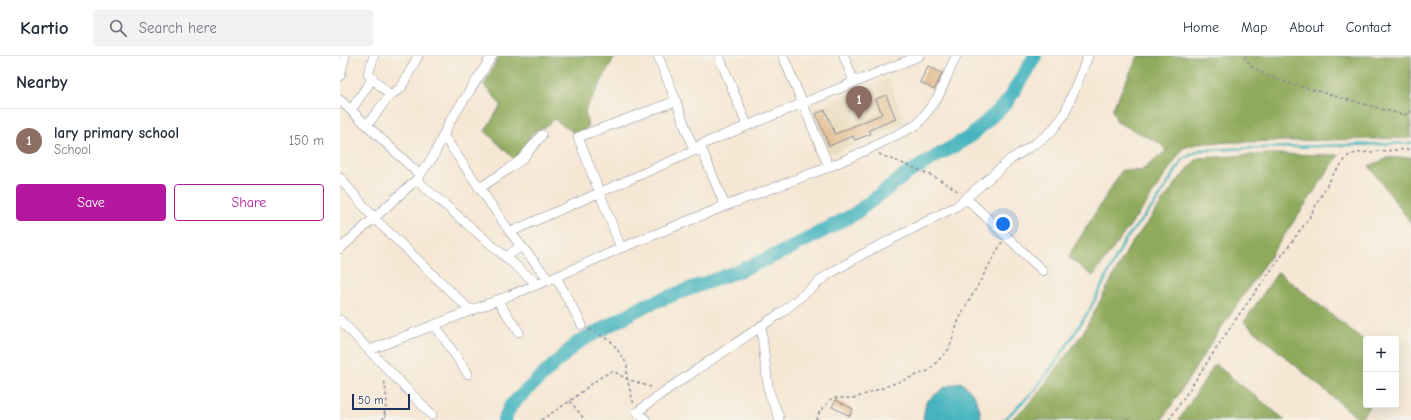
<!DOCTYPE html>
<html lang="en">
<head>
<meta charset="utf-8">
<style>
	body { margin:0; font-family:"Comic Neue",sans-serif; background:#f2f2f3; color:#1f2937 }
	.controls { position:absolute; right:12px; bottom:12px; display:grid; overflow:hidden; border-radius:4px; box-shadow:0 4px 16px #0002 }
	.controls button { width:36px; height:36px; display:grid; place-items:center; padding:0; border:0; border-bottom:1px solid #e0e1e3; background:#fff; color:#1f2937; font:20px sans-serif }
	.scale { position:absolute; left:12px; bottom:10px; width:58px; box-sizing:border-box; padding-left:4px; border:2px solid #1b2f5e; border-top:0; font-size:11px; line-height:14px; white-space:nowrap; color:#1b2f5e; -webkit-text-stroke:3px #f7f3e8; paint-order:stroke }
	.you { position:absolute; left:663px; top:168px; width:14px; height:14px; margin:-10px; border:3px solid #fff; border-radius:50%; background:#1a73e8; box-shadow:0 0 0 6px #1a73e833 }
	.badge { display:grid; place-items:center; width:26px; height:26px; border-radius:50%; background:#b5179e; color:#fff; font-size:13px; font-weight:700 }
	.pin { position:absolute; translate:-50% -33px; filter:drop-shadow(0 1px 2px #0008) }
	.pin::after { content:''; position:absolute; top:21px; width:14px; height:12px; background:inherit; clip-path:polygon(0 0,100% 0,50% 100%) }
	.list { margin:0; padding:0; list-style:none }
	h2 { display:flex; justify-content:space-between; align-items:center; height:52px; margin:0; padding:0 16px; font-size:17px }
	h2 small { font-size:13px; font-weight:400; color:#747a83 }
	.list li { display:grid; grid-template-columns:26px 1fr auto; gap:12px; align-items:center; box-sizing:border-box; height:64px; padding:0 16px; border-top:1px solid #e0e1e3 }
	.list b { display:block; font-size:15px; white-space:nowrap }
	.list p { margin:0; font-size:13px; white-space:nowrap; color:#747a83 }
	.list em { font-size:13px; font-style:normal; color:#747a83 }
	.actions { display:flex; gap:8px; padding:12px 16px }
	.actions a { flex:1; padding:9px 0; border:1px solid #b5179e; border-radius:4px; text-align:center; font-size:14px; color:#b5179e }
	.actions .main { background:#b5179e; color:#fff }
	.icon { flex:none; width:22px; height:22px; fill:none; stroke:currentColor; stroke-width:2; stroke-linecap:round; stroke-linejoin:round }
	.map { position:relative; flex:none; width:1071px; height:364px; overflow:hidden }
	header { display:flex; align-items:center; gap:24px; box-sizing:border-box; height:56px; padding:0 20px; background:#fff; border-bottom:1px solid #e0e1e3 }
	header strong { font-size:19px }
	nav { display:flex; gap:22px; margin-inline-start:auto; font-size:14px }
	.search { width:280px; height:36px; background:#f2f2f3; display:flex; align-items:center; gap:10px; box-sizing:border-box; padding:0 14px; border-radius:4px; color:#747a83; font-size:15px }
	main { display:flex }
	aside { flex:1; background:#fff }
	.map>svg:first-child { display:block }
	.built { fill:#e8d9ba }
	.forest { fill:#8faa5c; stroke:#556c5d }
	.water { fill:#46b5bf; stroke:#30728e }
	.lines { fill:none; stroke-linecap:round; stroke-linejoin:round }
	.stream { stroke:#46b5bf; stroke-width:2.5 }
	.river { stroke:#46b5bf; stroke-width:14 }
	.building { fill:#e3bc8e }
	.street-casing { stroke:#888b99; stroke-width:10 }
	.path { stroke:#888b99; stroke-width:1.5; stroke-dasharray:3 3; stroke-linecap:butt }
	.street { stroke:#fff; stroke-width:9 }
</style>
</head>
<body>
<header>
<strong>Kartio</strong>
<div class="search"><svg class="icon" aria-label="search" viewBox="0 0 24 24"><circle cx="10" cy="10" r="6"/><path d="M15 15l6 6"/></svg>Search here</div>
<nav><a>Home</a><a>Map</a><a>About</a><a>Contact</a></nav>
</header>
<main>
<aside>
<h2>Nearby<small></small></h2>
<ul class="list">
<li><span class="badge" style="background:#8d6e63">1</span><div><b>lary primary school</b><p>School</p></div><em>150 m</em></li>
</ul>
<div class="actions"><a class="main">Save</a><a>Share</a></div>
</aside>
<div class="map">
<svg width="1071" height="364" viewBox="0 0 1071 364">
	<rect width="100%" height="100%" fill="#f7f3e8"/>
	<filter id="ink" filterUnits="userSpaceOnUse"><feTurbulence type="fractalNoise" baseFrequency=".025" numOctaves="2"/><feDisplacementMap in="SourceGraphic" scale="8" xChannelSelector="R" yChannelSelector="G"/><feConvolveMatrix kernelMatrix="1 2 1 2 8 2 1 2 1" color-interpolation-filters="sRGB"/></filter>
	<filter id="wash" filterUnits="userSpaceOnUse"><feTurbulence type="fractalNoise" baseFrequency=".012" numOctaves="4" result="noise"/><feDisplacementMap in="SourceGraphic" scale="16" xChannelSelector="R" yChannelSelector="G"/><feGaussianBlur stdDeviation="0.9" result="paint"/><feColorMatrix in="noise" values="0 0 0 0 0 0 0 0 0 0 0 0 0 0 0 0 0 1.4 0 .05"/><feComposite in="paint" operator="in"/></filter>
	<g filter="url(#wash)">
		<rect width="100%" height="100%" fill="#f6e7d4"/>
		<path class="built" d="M548,23L565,67L493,97L488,95L472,58L474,53Z"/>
		<path class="forest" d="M159,0H276L271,7L258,32L245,54L248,71L237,79L214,63L208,69L194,76L174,103L145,75L161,49L144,29Z
			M798,0H1071V82L860,87L843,92L808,145L753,220L728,201L782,114L801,115L826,95L820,87L777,66L772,54Z
			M931,98L999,99L879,275L822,364H671L693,344L743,277L789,191L840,122L858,102Z
			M1071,101V167L1029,110L1048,102Z
			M938,216L1026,286V349H1030L1020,364L904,266Z
			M875,308L945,364H839Z"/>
		<path class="water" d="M621,326C634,338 640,346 641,364H583L586,346L605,331Z"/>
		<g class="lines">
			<path class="stream" d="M664,364L693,336L720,300L750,253L785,184L817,145L843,103L861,94L1071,87"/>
			<path class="river" d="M164,364L171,349L237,287L306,249L401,214L445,195L513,159L568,117L631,80L667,46L695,0"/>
		</g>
		<g id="blocks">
			<path class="building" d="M588,10L602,17L594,34L580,26Z
				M546,39L556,63L529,74L531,78L515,84L513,80L489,90L476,58L485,54L495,78L542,58L536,43Z
				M496,344L513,353L510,360L492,351Z"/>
		</g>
	</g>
	<g filter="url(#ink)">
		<use href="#blocks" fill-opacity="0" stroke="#888b99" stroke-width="1"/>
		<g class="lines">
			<g class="street-casing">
				<path id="street" d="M34,0L28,18L50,39
					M318,0L336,45L354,95H359
					M379,0L407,69
					M443,0L489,111
					M504,0L514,26
					M0,20L5,0
					M0,44L80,119
					M11,54L33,22
					M27,69L50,39L61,32L78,0
					M103,79L170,176L209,224
					M360,89L385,150
					M0,122L35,163L131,255
					M76,124L197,228
					M140,132L167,114L182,103L202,79
					M626,142L703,215
					M170,176L354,95L360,89L579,0
					M281,192L238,81L336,45
					M0,193L76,124L93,101L109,67L152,0
					M166,201L181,190
					M216,221L242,269
					M157,244L179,276
					M0,264L92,359
					M95,269L128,318
					M421,270L425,306L429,336L439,361V364
					M30,294L209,224L281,192L385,150L489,111L529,93L578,68L598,41L616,0
					M306,364L297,356L325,335L441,257L486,220L521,199L617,150L671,103L696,87L710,77L724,59L748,0"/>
			</g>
			<path class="path" d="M906,0L905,2L912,11L931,22L1063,59L1070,57L1071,54
				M539,98C567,110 596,118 620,137
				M249,273L272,286L287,308V323L294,349
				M230,345L245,364
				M45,358L47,364
				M43,364L47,345L44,322
				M201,364L230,345L259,322L273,315L287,323L314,332
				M476,364L480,355L492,342H515L588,315L609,293L619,263L662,186
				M829,364L898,260L969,162L992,120L1008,100L1016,97L1071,93"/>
			<use href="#street" class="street"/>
		</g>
	</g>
</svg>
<div class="controls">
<button>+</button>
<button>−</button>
</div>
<div class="scale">50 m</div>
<div class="you"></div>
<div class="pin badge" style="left:519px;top:63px;background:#8d6e63">1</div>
</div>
</main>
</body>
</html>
